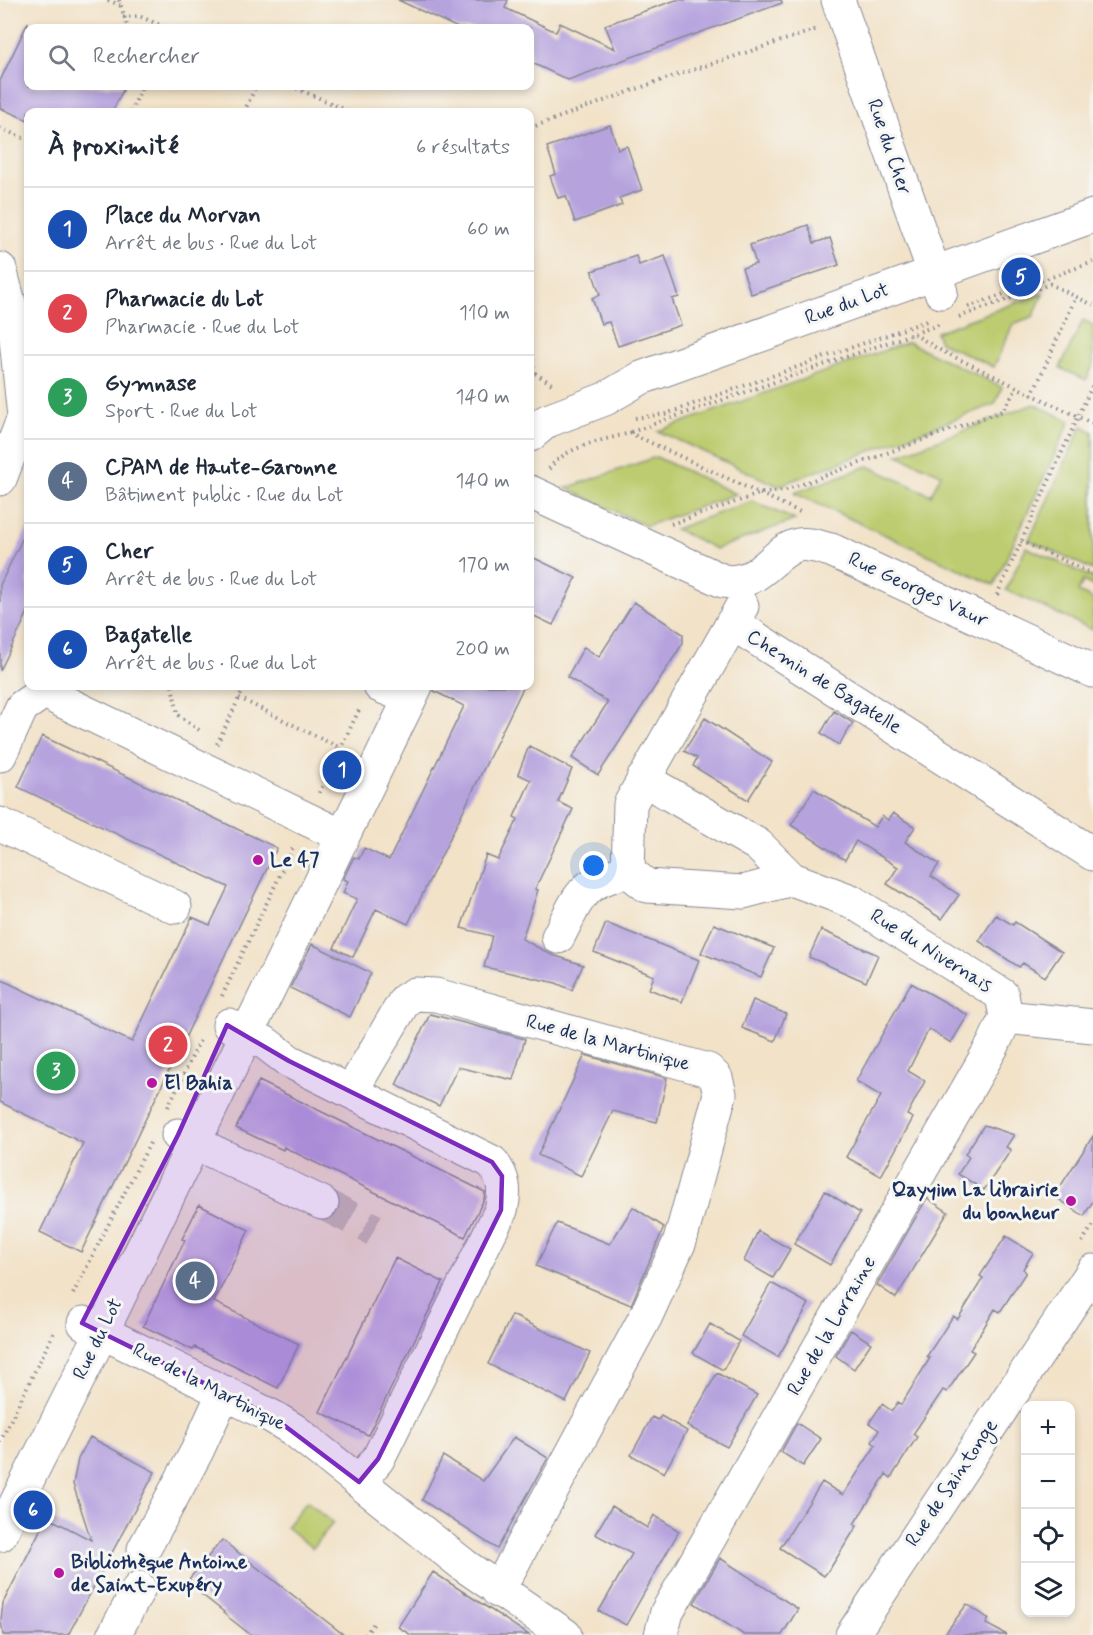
<!DOCTYPE html>
<html lang="fr">
<head>
<meta charset="utf-8">
<style>
	body { margin:0; font-family:Mynerve,sans-serif; background:#f6f6f7; color:#1f2937 }
	.controls { position:absolute; right:18px; bottom:18px; display:grid; overflow:hidden; border-radius:12px; box-shadow:0 3px 9px #0003 }
	.controls button { width:54px; height:54px; display:grid; place-items:center; padding:0; border:0; border-bottom:2px solid #e0e1e3; background:#fff; color:#1f2937; font:30px sans-serif }
	.you { position:absolute; left:594px; top:866px; width:21px; height:21px; margin:-15px; border:4px solid #fff; border-radius:50%; background:#1a73e8; box-shadow:0 0 0 9px #1a73e833 }
	.badge { display:grid; place-items:center; width:39px; height:39px; border-radius:50%; background:#1a73e8; color:#fff; font-size:20px; font-weight:700 }
	.pin { position:absolute; translate:-50% -50%; border:3px solid #fff; box-shadow:0 2px 6px #0006 }
	.list { margin:0; padding:0; list-style:none }
	h2 { display:flex; justify-content:space-between; align-items:center; height:78px; margin:0; padding:0 24px; font-size:26px }
	h2 small { font-size:20px; font-weight:400; color:#747a83 }
	.list li { display:grid; grid-template-columns:39px 1fr auto; gap:18px; align-items:center; box-sizing:border-box; height:84px; padding:0 24px; border-top:2px solid #e0e1e3 }
	.list b { display:block; font-size:22px; white-space:nowrap }
	.list p { margin:0; font-size:20px; white-space:nowrap; color:#747a83 }
	.list em { font-size:20px; font-style:normal; color:#747a83 }
	.icon { flex:none; width:33px; height:33px; fill:none; stroke:currentColor; stroke-width:2; stroke-linecap:round; stroke-linejoin:round }
	.map { position:relative; flex:none; width:1093px; height:1635px; overflow:hidden }
	.search { position:absolute; background:#fff; box-shadow:0 3px 9px #0003; left:24px; top:24px; width:510px; height:66px; display:flex; align-items:center; gap:15px; box-sizing:border-box; padding:0 21px; border-radius:12px; color:#747a83; font-size:22px }
	.panel { position:absolute; background:#fff; box-shadow:0 3px 9px #0003; left:24px; top:108px; width:510px; height:582px; border-radius:12px }
	.map>svg:first-child { display:block }
	.green { fill:#bdcc6f; stroke:#6c7e66; stroke-width:1.5 }
	.building { fill:#b6a3de }
	.lines { fill:none; stroke-linecap:round; stroke-linejoin:round }
	.minor-tunnel { stroke:#c7beb3; stroke-width:33; stroke-dasharray:33 16; stroke-linecap:butt }
	.minor-casing { stroke:#868893; stroke-width:35 }
	.path { stroke:#868893; stroke-width:4; stroke-dasharray:1.5 4.5; stroke-linecap:butt }
	.minor { stroke:#fff; stroke-width:33 }
	.marked { fill:#7b2cbf; fill-opacity:0.2; stroke:#7b2cbf; stroke-width:4.5; stroke-linejoin:round }
	.poi-dot { fill:#b5179e; stroke:#f6f6f2; stroke-width:2 }
	.labels { text-anchor:middle; dominant-baseline:central; stroke-width:6; stroke-linejoin:round; paint-order:stroke }
	.street-label { font-size:20px; fill:#1b2f5e; stroke:#f6f6f2 }
	.poi-label { font-size:20px; font-weight:bold; fill:#1b2f5e; stroke:#f6f6f2; text-anchor:start }
</style>
</head>
<body>
<div class="map">
<svg width="1093" height="1635" viewBox="0 0 1093 1635">
	<rect width="100%" height="100%" fill="#f6f6f2"/>
	<filter id="ink" filterUnits="userSpaceOnUse"><feTurbulence type="fractalNoise" baseFrequency=".0167" numOctaves="2"/><feDisplacementMap in="SourceGraphic" scale="12" xChannelSelector="R" yChannelSelector="G"/><feConvolveMatrix kernelMatrix="1 2 1 2 8 2 1 2 1" color-interpolation-filters="sRGB"/></filter>
	<filter id="wash" filterUnits="userSpaceOnUse"><feTurbulence type="fractalNoise" baseFrequency=".008" numOctaves="4" result="noise"/><feDisplacementMap in="SourceGraphic" scale="24" xChannelSelector="R" yChannelSelector="G"/><feGaussianBlur stdDeviation="1.35" result="paint"/><feColorMatrix in="noise" values="0 0 0 0 0 0 0 0 0 0 0 0 0 0 0 0 0 1.4 0 .05"/><feComposite in="paint" operator="in"/></filter>
	<g filter="url(#wash)">
		<rect width="100%" height="100%" fill="#f2e2c8"/>
		<path class="green" d="M1043,293L1034,316L1013,324L994,367L940,342L936,332Z
			M1083,320L1093,325V366L1086,380L1060,368Z
			M908,342L1002,387L995,404L778,486L658,431Z
			M1034,404L1070,421L994,585L794,493L868,466L931,495L941,474L898,455Z
			M1082,426L1093,432V570L1029,540Z
			M656,457L736,494L646,526L566,488Z
			M752,501L795,520L716,549L675,529Z
			M1026,547L1093,578V586L1083,581L1078,592L1093,599V630L1006,590Z
			M307,1501L333,1523L312,1548L286,1527Z"/>
		<g id="blocks">
			<path class="building" d="M398,0H508L505,8L556,32L560,23L615,49L605,25L676,0H781L782,3L568,80L530,62V28H458Z
				M28,22V86H125L112,112H28V120L0,108V81Z
				M610,125L618,149L627,146L642,190L619,198L622,205L575,222L566,196L558,198L550,176L556,174L547,147Z
				M808,225L814,243L830,238L839,265L751,294L742,268L756,264L750,245Z
				M636,256L639,265L665,256L679,297L672,299L681,325L618,346L609,322L601,324L592,298L600,295L592,271Z
				M28,527V612L0,671V585Z
				M530,556L576,578L553,625L530,614Z
				M634,602L683,634V643L598,775L572,758L608,702L567,677L584,647L599,657Z
				M435,686H524L408,924L376,909L353,957L334,948L357,899L343,893L348,881L343,879L354,857L359,859L364,848L389,860L464,706L434,691Z
				M834,711L853,723L839,745L821,733Z
				M705,718L772,762L748,800L693,766L697,758L684,751Z
				M42,736L277,848L81,1252L40,1232L83,1143L0,1102V979L132,1042L192,917L210,925L228,887L18,787Z
				M529,746L572,769L558,802L573,809L535,889L538,890L522,939L550,954L583,965L572,990L556,983L484,967L492,936L461,928L486,855L498,860L518,819L514,817L531,780L518,774Z
				M814,789L875,827L882,816L888,820L893,813L915,827L905,842L939,864L931,876L959,895L942,919L887,884L898,867L856,841L845,860L791,825Z
				M996,915L1013,925L1015,922L1062,952L1045,977L1023,963L1019,967L979,941Z
				M606,923L699,960L682,1002L649,989L654,976L594,952Z
				M714,924L774,948L761,977L701,953Z
				M821,930L878,955L866,982L809,957Z
				M312,944L371,973L350,1017L290,988Z
				M911,983L968,1015L951,1043L929,1029L908,1071L925,1081L907,1115L913,1118L881,1176L846,1157L881,1096L856,1081Z
				M753,1000L786,1014L775,1041L742,1028Z
				M430,1014L525,1039L513,1080L458,1067L439,1106L396,1085Z
				M585,1055L667,1078L657,1122L613,1111L581,1176L538,1155Z
				M259,1081L485,1192L484,1199L465,1237L284,1147L283,1150L236,1128Z
				M984,1125L1014,1135L1006,1147L1011,1150L984,1190L958,1174L969,1157L965,1154Z
				M1093,1136V1201L1084,1216L1054,1196Z
				M825,1191L860,1213L830,1265L794,1244Z
				M927,1198L948,1212L896,1298L877,1285Z
				M199,1205L249,1230L214,1302L299,1344L278,1388L195,1347L193,1350L143,1326L185,1240L182,1239Z
				M633,1207L664,1227L631,1305L536,1266L557,1223L610,1244Z
				M758,1231L790,1249L773,1278L744,1261Z
				M1006,1236L1033,1253L1023,1269L1026,1272L1000,1312L995,1309L970,1350L974,1352L947,1392L943,1390L913,1434L917,1437L891,1478L886,1474L854,1524L857,1526L831,1567L824,1576L780,1548L822,1482L843,1495L876,1445L872,1442L879,1430L869,1423L882,1404L892,1411L898,1402L901,1405L930,1358L927,1356L953,1316L958,1319L983,1278L980,1276Z
				M395,1258L443,1282L368,1435L320,1412Z
				M771,1283L809,1304L778,1357L741,1336Z
				M512,1315L590,1353L566,1402L488,1364Z
				M710,1324L739,1341L723,1370L693,1353Z
				M851,1330L871,1343L854,1369L836,1356Z
				M717,1373L757,1395L727,1447L687,1426Z
				M661,1416L687,1431L664,1473L631,1455L652,1417L658,1420Z
				M797,1423L821,1439L803,1466L781,1452Z
				M90,1437L155,1472L68,1635H3L1,1620L3,1603L47,1517L91,1540L73,1484L78,1459Z
				M514,1437L548,1458L497,1549L422,1500L443,1456L483,1481Z
				M612,1506L647,1528L654,1515L679,1531L626,1625L599,1611L632,1554L595,1534Z
				M222,1540L344,1635H251L223,1613L224,1612L191,1586L193,1583L189,1579Z
				M720,1558L798,1609L782,1635H744L694,1603Z
				M433,1572L485,1606L529,1635H411L398,1627Z
				M967,1604L989,1619L986,1624L1007,1635H944Z"/>
		</g>
	</g>
	<g filter="url(#ink)">
		<use href="#blocks" fill-opacity="0" stroke="#868893" stroke-width="1.5"/>
		<g class="lines">
			<path class="minor-tunnel" d="M322,1203L374,1230"/>
			<g class="minor-casing">
				<path id="minor" d="M838,0L941,292
					M0,269L10,306L16,339L24,417L0,479
					M530,435L547,421L605,399L641,378L1093,216
					M530,492L723,581C761,587 772,551 798,545C810,543 821,548 831,550L1093,671
					M732,623L1093,854
					M52,686L58,699L342,836
					M380,686L410,698
					M0,755L22,707L51,687
					M643,779L758,845L792,879L851,901L1002,995L1006,1017
					M0,824L175,907
					M628,871L647,886L743,892L792,879
					M558,937C580,895 580,883 628,871L630,804L742,606
					M1006,1017L1093,1026
					M229,1025L264,1042L289,1061L492,1162C504,1178 506,1190 501,1210L378,1459L359,1482
					M351,1092L405,1000L415,994L436,995L708,1070L716,1078L720,1094L680,1241L646,1316L498,1591
					M178,1135L322,1203
					M84,1323L273,1417L294,1430L465,1566L565,1635
					M0,1535L102,1332L416,686
					M144,1549L197,1451L224,1392
					M114,1635L139,1588
					M661,1635L667,1612L993,1045L1006,1017
					M852,1635L1093,1271"/>
			</g>
			<path class="path" d="M108,0L120,5
				M119,0L128,28
				M123,17L139,16L167,28
				M291,86L351,112
				M131,112L142,86
				M244,112L256,86
				M0,128L28,140
				M530,128L656,82L818,29
				M968,307L1093,262
				M959,317L1050,284L1093,305
				M914,334L938,349L1093,424
				M530,336L534,373
				M530,370L555,386
				M1032,395L1076,297
				M635,418L665,414L929,320
				M631,432L941,324
				M549,469C565,446 604,440 630,433L802,513
				M671,524L762,493L783,491L1002,411L1017,388
				M1021,541L1093,574
				M997,595L1093,384
				M172,686L178,715L202,732
				M239,698L340,748
				M217,744L245,686
				M319,793L360,708
				M222,996L294,846
				M168,1107L201,1038
				M1082,1242L1093,1225
				M73,1294L150,1143
				M0,1442L55,1330
				M365,1635L375,1622"/>
			<use href="#minor" class="minor"/>
		</g>
	</g>
	<path class="marked" d="M227,1025L289,1061L492,1162L502,1176L501,1210L378,1459L359,1482L273,1417L82,1323L178,1135Z"/>
	<g class="poi-dot">
		<circle cx="258" cy="860" r="6"/>
		<circle cx="152" cy="1083" r="6"/>
		<circle cx="1071" cy="1201" r="6"/>
		<circle cx="59" cy="1573" r="6"/>
	</g>
	<g class="labels">
		<g class="street-label">
			<text transform="translate(889 147) rotate(71)">Rue du Cher</text>
			<text transform="translate(847 304) rotate(-20)">Rue du Lot</text>
			<text transform="translate(918 590) rotate(25)">Rue Georges Vaur</text>
			<text transform="translate(824 682) rotate(32)">Chemin de Bagatelle</text>
			<text transform="translate(931 951) rotate(32)">Rue du Nivernais</text>
			<text transform="translate(608 1043) rotate(15)">Rue de la Martinique</text>
			<text transform="translate(832 1326) rotate(-60)">Rue de la Lorraine</text>
			<text transform="translate(98 1339) rotate(-64)">Rue du Lot</text>
			<text transform="translate(209 1387) rotate(27)">Rue de la Martinique</text>
			<text transform="translate(952 1483) rotate(-56)">Rue de Saintonge</text>
		</g>
		<g class="poi-label">
			<text x="270" y="860">Le 47</text>
			<text x="164" y="1083">El Bahia</text>
			<text x="1059" y="1190" text-anchor="end">Qayyim La librairie<tspan x="1059" dy="23">du bonheur</tspan></text>
			<text x="71" y="1562">Bibliothèque Antoine<tspan x="71" dy="23">de Saint-Exupéry</tspan></text>
		</g>
	</g>
</svg>
<div class="controls">
<button>+</button>
<button>−</button>
<button><svg class="icon" aria-label="locate" viewBox="0 0 24 24"><circle cx="12" cy="12" r="6"/><path d="M12 2v4M12 18v4M2 12h4M18 12h4"/></svg></button>
<button><svg class="icon" aria-label="layers" viewBox="0 0 24 24"><path d="M12 4l9 5-9 5-9-5zM3 14l9 5 9-5"/></svg></button>
</div>
<div class="you"></div>
<div class="pin badge" style="left:342px;top:770px;background:#1a4fb4">1</div>
<div class="pin badge" style="left:168px;top:1045px;background:#e0444e">2</div>
<div class="pin badge" style="left:56px;top:1071px;background:#2e9e5b">3</div>
<div class="pin badge" style="left:195px;top:1281px;background:#5c6f8a">4</div>
<div class="pin badge" style="left:1021px;top:277px;background:#1a4fb4">5</div>
<div class="pin badge" style="left:33px;top:1510px;background:#1a4fb4">6</div>
<div class="search"><svg class="icon" aria-label="search" viewBox="0 0 24 24"><circle cx="10" cy="10" r="6"/><path d="M15 15l6 6"/></svg>Rechercher</div>
<section class="panel">
<h2>À proximité<small>6 résultats</small></h2>
<ul class="list">
<li><span class="badge" style="background:#1a4fb4">1</span><div><b>Place du Morvan</b><p>Arrêt de bus · Rue du Lot</p></div><em>60 m</em></li>
<li><span class="badge" style="background:#e0444e">2</span><div><b>Pharmacie du Lot</b><p>Pharmacie · Rue du Lot</p></div><em>110 m</em></li>
<li><span class="badge" style="background:#2e9e5b">3</span><div><b>Gymnase</b><p>Sport · Rue du Lot</p></div><em>140 m</em></li>
<li><span class="badge" style="background:#5c6f8a">4</span><div><b>CPAM de Haute-Garonne</b><p>Bâtiment public · Rue du Lot</p></div><em>140 m</em></li>
<li><span class="badge" style="background:#1a4fb4">5</span><div><b>Cher</b><p>Arrêt de bus · Rue du Lot</p></div><em>170 m</em></li>
<li><span class="badge" style="background:#1a4fb4">6</span><div><b>Bagatelle</b><p>Arrêt de bus · Rue du Lot</p></div><em>200 m</em></li>
</ul>
</section>
</div>
</body>
</html>
